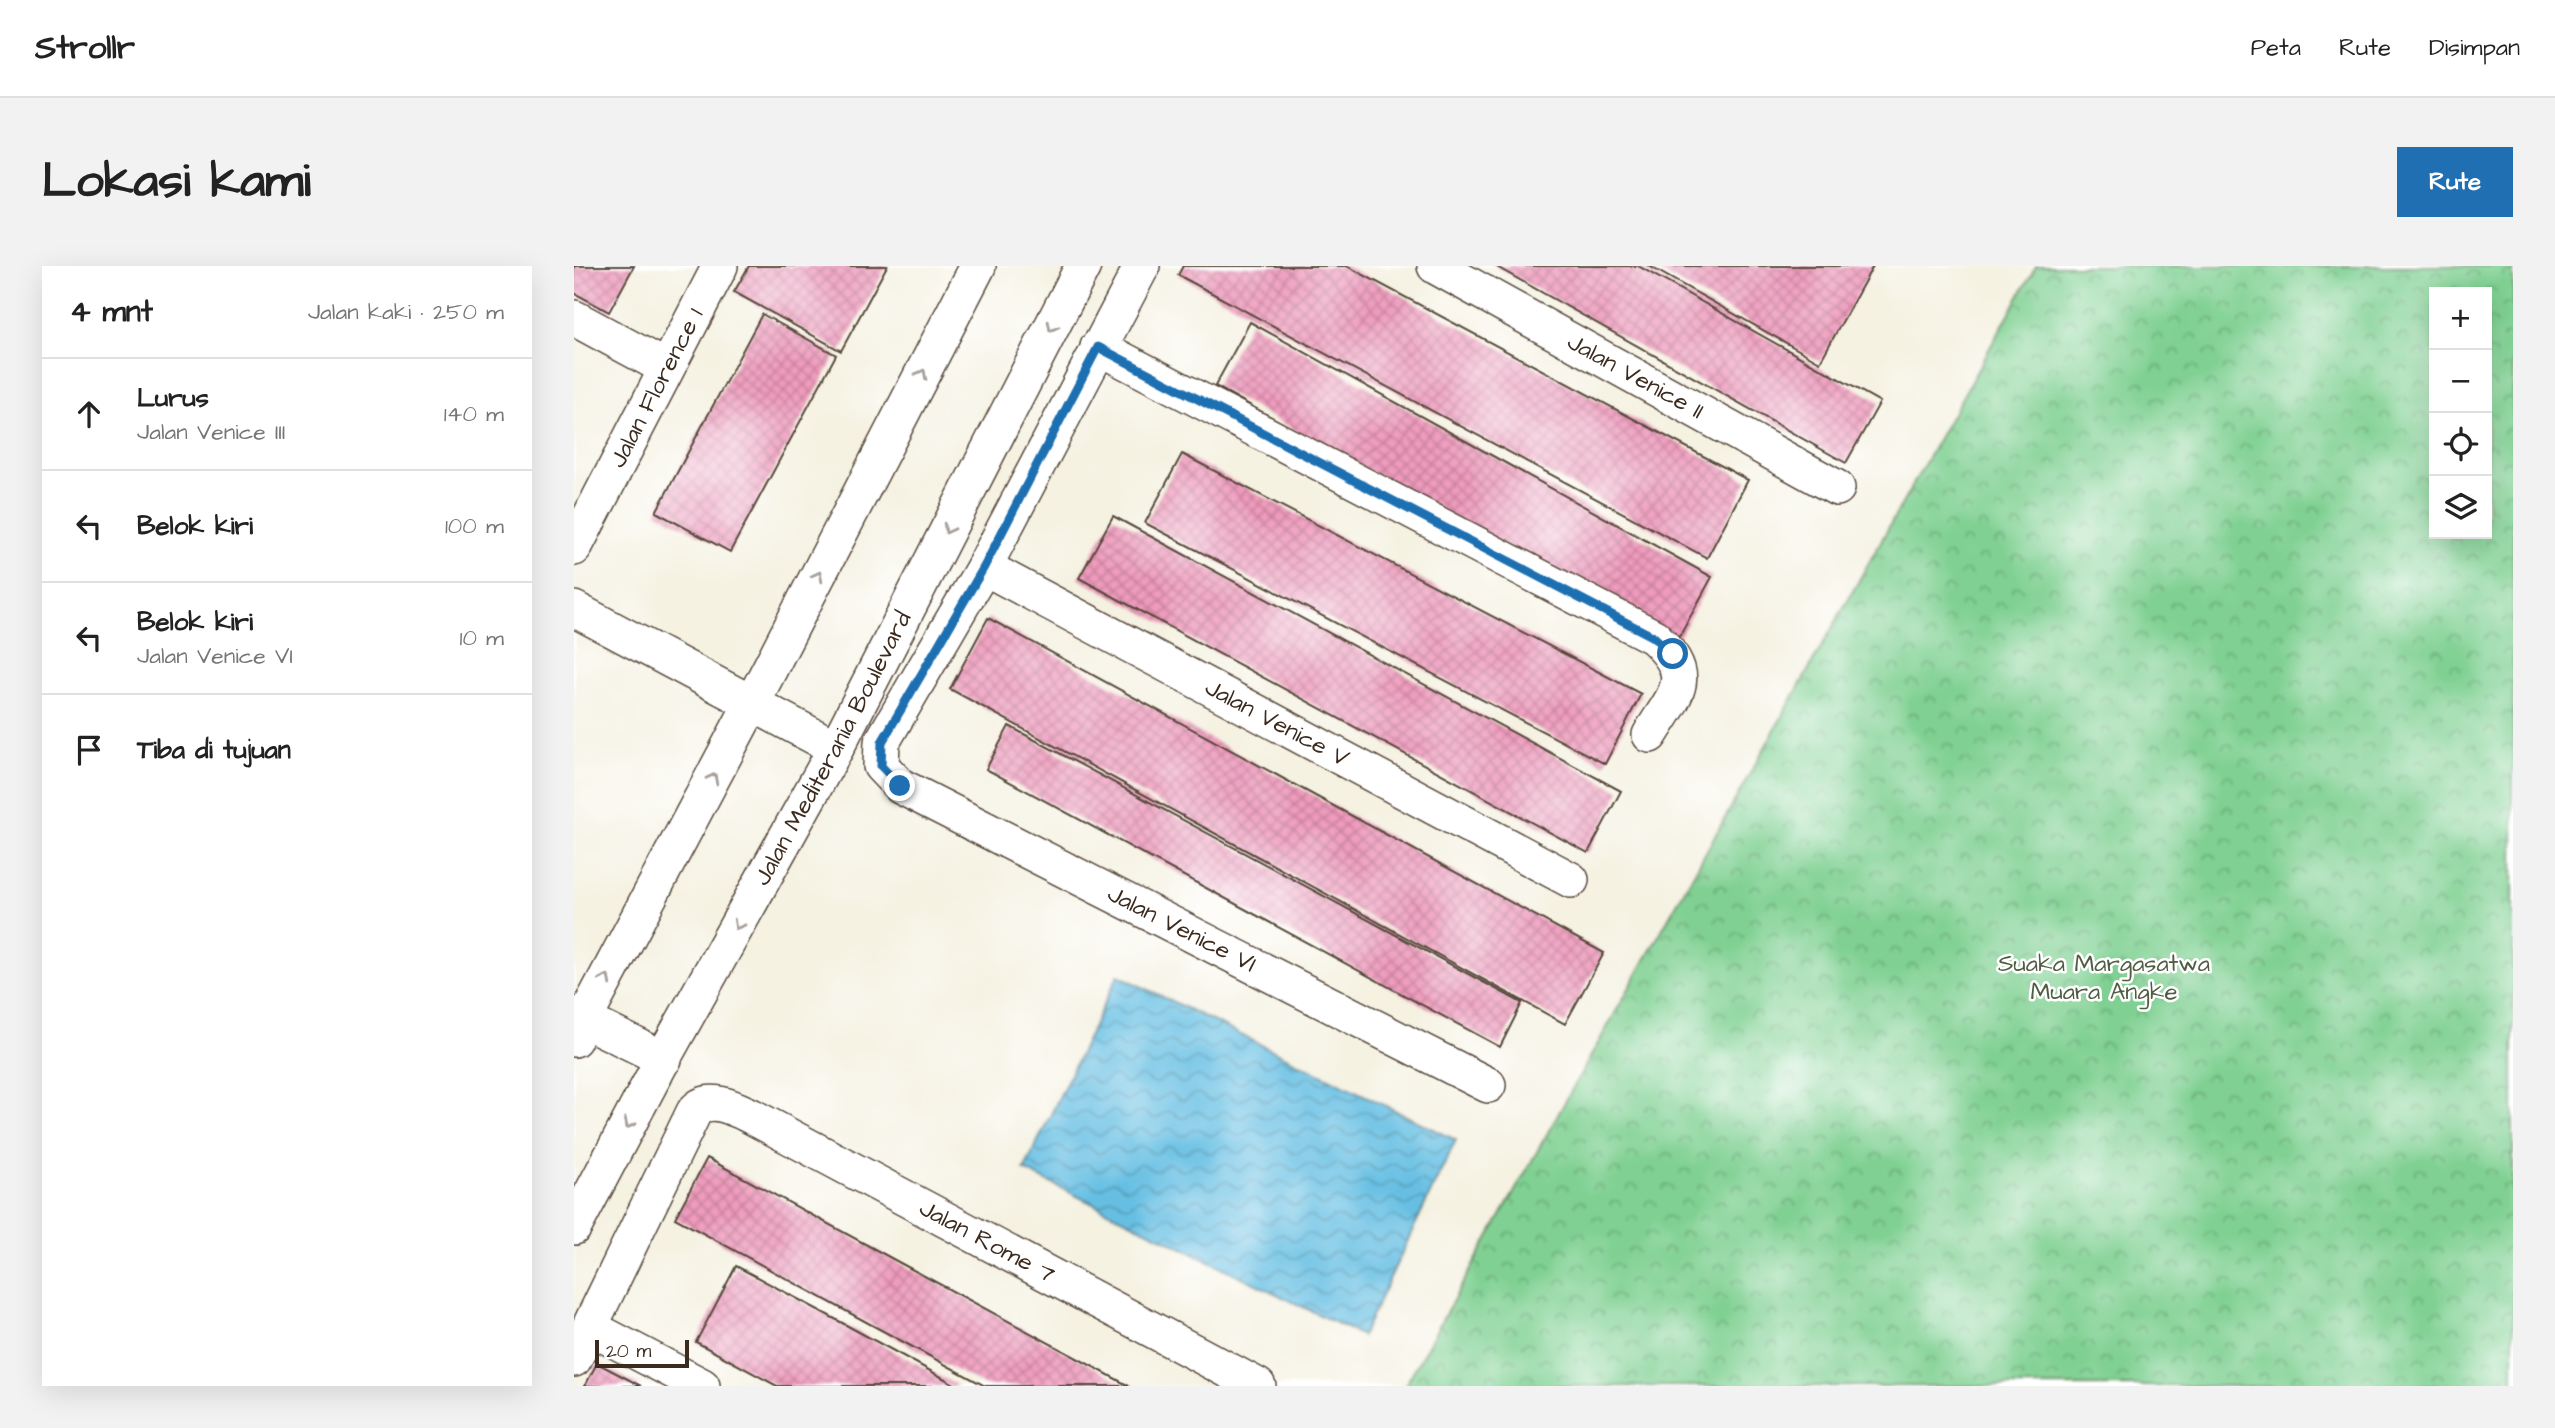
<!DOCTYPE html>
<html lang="id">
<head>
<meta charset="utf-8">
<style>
	body { margin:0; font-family:"Architects Daughter",sans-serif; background:#f2f2f2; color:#222 }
	.controls { position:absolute; right:21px; top:21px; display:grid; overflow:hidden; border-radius:0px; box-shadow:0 7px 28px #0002 }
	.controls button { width:63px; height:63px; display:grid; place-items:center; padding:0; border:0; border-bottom:2px solid #e0e0e0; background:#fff; color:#222; font:35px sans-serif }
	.scale { position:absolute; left:21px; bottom:18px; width:94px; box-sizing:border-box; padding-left:7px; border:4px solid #3b2a1e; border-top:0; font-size:19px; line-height:24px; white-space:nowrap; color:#3b2a1e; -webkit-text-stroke:5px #fff; paint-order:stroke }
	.stop { position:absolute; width:21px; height:21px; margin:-16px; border:5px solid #1f6fb2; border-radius:50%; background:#fff }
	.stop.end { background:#1f6fb2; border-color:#fff; box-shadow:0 2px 7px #0008 }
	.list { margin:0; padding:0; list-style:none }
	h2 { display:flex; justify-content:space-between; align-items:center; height:91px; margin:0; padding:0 28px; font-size:30px }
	h2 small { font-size:23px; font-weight:400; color:#767676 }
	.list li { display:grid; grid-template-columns:46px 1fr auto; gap:21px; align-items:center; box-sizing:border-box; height:112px; padding:0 28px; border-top:2px solid #e0e0e0 }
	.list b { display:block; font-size:26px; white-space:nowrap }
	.list p { margin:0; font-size:23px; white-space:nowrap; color:#767676 }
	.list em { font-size:23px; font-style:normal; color:#767676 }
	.icon { flex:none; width:38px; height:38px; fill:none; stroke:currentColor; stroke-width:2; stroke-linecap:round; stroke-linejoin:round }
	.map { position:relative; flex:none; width:1939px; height:1120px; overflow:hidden; border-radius:0px }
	header { display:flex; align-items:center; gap:42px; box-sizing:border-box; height:98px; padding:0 35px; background:#fff; border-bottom:2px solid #e0e0e0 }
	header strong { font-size:33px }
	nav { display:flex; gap:38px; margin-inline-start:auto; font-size:24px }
	.intro { display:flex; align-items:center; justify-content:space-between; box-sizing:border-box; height:168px; padding:0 42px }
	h1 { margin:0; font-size:49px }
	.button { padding:18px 32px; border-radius:0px; background:#1f6fb2; color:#fff; font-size:24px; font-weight:700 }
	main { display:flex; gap:42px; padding:0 42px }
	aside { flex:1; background:#fff; border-radius:0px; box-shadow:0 7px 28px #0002 }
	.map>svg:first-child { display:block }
	.park { fill:url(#park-crowns); stroke:#5d7d58; stroke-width:2; fill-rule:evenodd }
	.water { fill:url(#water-waves); stroke:#507480; stroke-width:2 }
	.building { fill:url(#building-cross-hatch) }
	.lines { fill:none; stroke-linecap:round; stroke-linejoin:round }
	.minor-casing { stroke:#57483b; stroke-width:38 }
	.minor { stroke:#fff; stroke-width:35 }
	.oneway { stroke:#a79f9a }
	.route { stroke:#1f6fb2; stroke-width:9 }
	.labels { text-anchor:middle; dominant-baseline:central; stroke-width:5; stroke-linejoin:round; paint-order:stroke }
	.street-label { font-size:24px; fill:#3b2a1e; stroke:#fff }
	.park-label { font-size:24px; fill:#4f5c41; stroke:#fff }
</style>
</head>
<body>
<header>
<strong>Strollr</strong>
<nav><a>Peta</a><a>Rute</a><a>Disimpan</a></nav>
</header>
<div class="intro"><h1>Lokasi kami</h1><a class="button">Rute</a></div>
<main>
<aside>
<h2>4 mnt<small>Jalan kaki · 250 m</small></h2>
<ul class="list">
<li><svg class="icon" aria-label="ahead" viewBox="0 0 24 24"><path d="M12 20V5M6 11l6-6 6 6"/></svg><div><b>Lurus</b><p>Jalan Venice III</p></div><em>140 m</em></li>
<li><svg class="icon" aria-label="left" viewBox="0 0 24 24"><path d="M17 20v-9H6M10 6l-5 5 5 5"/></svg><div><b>Belok kiri</b></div><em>100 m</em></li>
<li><svg class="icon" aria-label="left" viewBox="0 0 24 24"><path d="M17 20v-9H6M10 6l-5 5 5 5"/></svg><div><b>Belok kiri</b><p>Jalan Venice VI</p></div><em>10 m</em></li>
<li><svg class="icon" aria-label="arrive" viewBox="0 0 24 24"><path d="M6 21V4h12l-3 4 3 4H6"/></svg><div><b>Tiba di tujuan</b></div></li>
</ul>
</aside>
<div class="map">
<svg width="1939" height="1120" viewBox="0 0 1939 1120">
	<defs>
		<pattern id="park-crowns" width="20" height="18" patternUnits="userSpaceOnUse" patternTransform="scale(1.75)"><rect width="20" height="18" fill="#7fd092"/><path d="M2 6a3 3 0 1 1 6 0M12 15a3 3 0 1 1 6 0" fill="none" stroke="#69a977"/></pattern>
		<pattern id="water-waves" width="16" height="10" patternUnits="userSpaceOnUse" patternTransform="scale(1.75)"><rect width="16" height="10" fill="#66bfe3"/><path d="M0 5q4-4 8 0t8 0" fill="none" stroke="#559bb7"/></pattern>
		<pattern id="building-cross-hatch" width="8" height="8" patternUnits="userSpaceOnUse" patternTransform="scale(1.75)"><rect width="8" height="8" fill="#ef9bbd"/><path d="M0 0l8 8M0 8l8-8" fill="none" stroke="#c37f99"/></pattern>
	</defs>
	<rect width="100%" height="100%" fill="#fff"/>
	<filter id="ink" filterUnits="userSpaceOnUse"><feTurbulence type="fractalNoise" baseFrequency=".0143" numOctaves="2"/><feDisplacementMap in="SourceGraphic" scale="14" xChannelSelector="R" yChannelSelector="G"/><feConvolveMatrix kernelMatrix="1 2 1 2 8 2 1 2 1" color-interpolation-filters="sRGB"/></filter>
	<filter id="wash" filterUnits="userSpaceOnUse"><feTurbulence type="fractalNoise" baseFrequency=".00686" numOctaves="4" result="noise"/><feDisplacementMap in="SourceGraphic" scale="28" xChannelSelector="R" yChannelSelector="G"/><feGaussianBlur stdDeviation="1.57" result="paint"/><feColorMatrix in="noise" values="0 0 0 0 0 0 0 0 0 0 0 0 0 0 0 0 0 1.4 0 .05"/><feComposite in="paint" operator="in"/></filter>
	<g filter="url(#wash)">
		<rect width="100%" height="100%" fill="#f5f2e2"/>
		<path class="park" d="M1462,0H1939V1120H831ZM1860,26H1913V268H1860Z"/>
		<path class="water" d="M544,709L882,874L788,1070L450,904Z"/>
		<g id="blocks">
			<path class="building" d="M0,0H60L35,46L0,27Z
				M175,0H313L267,85L160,26Z
				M609,0H773L1174,214L1133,292L604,9Z
				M921,0H1064L1306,136L1272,197Z
				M1075,0H1299L1246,96Z
				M188,48L262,89L156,286L82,246Z
				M676,56L1138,311L1103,375L641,120Z
				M608,188L1067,428L1031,498L571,257Z
				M539,250L1047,525L1014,587L505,312Z
				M414,352L1030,687L991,758L376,423Z
				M435,460L948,737L926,781L412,503Z
				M133,892L328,998L555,1120H411L296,1058L101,952Z
				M162,1000L250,1047L384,1120H203L122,1076Z
				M23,1097L67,1120H11Z"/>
		</g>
	</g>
	<g filter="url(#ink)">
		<use href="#blocks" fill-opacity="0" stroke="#57483b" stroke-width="2"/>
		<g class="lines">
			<g class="minor-casing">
				<g id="minor">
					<path id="s1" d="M568,0L410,301L308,476L307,500L326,520L914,819"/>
					<path id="s2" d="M861,0L1263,222"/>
					<path d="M0,52L91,101"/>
					<path d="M524,81L1080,371C1123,412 1102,426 1076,469"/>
					<path id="s3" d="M0,282L146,0"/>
					<path id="s4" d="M410,301L997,614"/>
					<path d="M0,343L262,482"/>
					<path d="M0,749L90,793"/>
					<path d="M0,773L178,437L404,0"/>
					<path id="s5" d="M0,961L92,787L262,482L509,0"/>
					<path d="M17,1062L128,1120"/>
					<path id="s6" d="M0,1093L120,846C134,828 160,842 177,850L684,1120"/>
				</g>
			</g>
			<use href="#minor" class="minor"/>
		</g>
		<defs><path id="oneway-chevron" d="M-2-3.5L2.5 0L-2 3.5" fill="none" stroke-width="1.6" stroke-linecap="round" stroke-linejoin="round" transform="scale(1.75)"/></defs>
		<g class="oneway">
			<use href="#oneway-chevron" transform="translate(478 61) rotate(117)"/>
			<use href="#oneway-chevron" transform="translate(348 108) rotate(-63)"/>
			<use href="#oneway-chevron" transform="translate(374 263) rotate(117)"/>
			<use href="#oneway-chevron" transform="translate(244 310) rotate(-63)"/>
			<use href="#oneway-chevron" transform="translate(139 512) rotate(-62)"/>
			<use href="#oneway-chevron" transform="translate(164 659) rotate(119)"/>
			<use href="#oneway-chevron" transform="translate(32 713) rotate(-62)"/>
			<use href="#oneway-chevron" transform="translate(55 858) rotate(118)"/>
		</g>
	</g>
	<g class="lines" filter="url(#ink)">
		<path class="route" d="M326,520L307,500L308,476L410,301L524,81L1080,371L1099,388"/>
	</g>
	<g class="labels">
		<g class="street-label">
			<text stroke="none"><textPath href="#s2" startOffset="229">Jalan Venice II</textPath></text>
			<text stroke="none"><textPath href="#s3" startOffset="180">Jalan Florence 1</textPath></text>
			<text stroke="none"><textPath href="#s4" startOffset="332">Jalan Venice V</textPath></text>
			<text stroke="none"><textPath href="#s5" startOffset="544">Jalan Mediterania Boulevard</textPath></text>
			<text stroke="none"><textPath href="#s1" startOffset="910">Jalan Venice VI</textPath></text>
			<text stroke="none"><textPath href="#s6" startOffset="604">Jalan Rome 7</textPath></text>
		</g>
		<g class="park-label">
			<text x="1530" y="698">Suaka Margasatwa<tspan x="1530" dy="28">Muara Angke</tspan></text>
		</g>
	</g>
</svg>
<div class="controls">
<button>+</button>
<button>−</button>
<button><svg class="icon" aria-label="locate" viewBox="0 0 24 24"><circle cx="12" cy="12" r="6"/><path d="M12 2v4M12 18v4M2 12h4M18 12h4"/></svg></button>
<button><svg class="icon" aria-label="layers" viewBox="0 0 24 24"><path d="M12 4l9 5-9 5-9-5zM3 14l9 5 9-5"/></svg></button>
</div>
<div class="scale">20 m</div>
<div class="stop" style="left:1099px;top:388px"></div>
<div class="stop end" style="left:326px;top:520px"></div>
</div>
</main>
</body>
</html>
